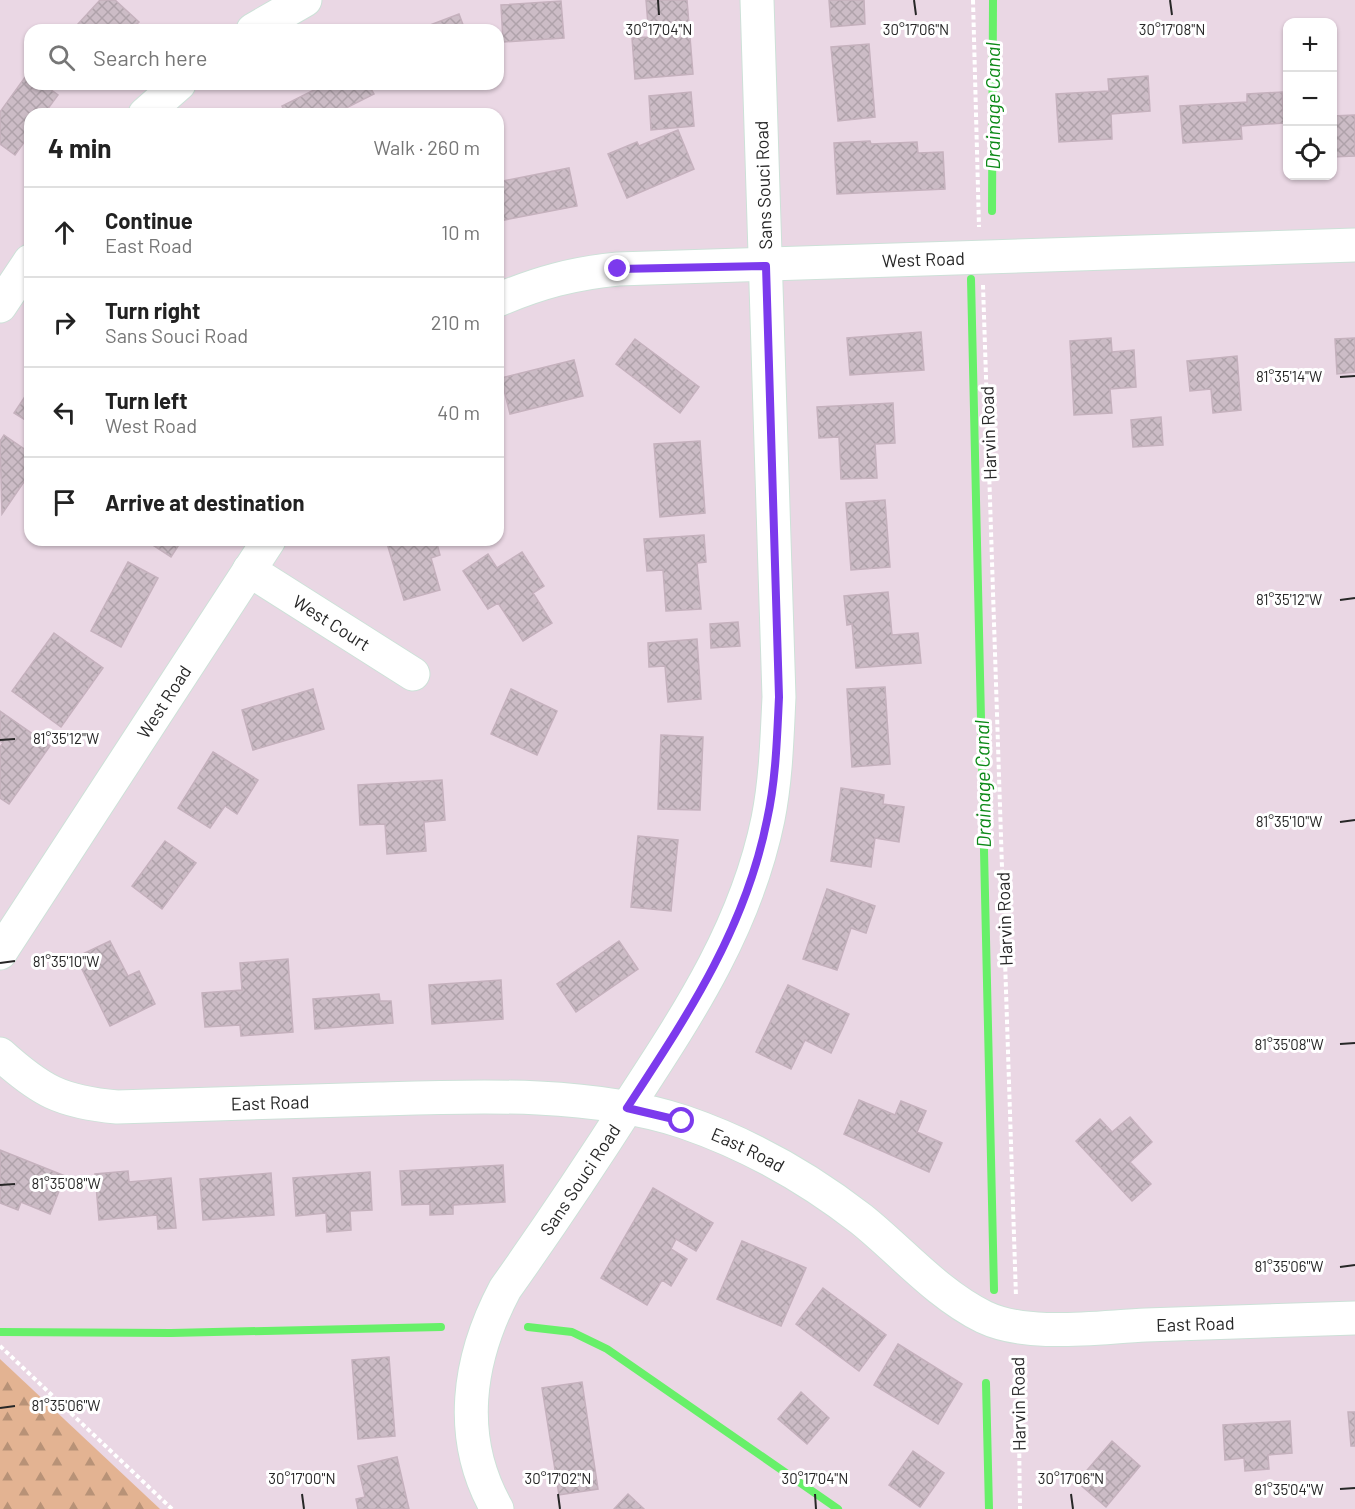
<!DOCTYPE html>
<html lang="en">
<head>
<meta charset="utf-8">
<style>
	body { margin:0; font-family:Barlow,sans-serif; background:#f2f2f2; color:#222 }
	.controls { position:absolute; right:18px; top:18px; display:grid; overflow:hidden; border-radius:12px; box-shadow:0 2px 4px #0004 }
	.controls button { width:54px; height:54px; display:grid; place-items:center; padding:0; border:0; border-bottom:2px solid #e0e0e0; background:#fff; color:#222; font:30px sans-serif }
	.stop { position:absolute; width:18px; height:18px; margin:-14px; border:4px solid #7c3aed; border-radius:50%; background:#fff }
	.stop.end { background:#7c3aed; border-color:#fff; box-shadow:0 2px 6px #0008 }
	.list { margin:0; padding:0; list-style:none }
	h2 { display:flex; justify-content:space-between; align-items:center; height:78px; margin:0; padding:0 24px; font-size:26px }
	h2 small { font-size:20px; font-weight:400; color:#767676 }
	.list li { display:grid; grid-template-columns:39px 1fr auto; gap:18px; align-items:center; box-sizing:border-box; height:90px; padding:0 24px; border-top:2px solid #e0e0e0 }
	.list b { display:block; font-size:22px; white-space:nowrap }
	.list p { margin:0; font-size:20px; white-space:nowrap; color:#767676 }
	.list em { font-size:20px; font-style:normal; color:#767676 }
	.icon { flex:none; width:33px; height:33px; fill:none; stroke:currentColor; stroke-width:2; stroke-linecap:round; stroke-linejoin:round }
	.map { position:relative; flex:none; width:1355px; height:1509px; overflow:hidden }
	.search { position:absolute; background:#fff; box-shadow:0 2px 4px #0004; left:24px; top:24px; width:480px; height:66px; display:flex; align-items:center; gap:15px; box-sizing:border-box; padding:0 21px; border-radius:18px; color:#767676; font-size:22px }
	.panel { position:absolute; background:#fff; box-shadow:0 2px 4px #0004; left:24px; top:108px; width:480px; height:438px; border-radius:18px }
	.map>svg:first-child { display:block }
	.forest { fill:url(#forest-firs) }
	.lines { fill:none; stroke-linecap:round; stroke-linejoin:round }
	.stream { stroke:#67f069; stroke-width:8 }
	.building { fill:url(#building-cross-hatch); stroke:#c5b1bd; stroke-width:1.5 }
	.minor-casing { stroke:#cde1d8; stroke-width:35 }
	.path { stroke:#fff; stroke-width:4; stroke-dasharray:4.5 3; stroke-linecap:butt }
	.minor { stroke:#fff; stroke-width:33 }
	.route { stroke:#7c3aed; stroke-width:8 }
	.ticks { fill:none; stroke:#272727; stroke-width:2 }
	.labels { text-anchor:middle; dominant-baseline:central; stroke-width:6; stroke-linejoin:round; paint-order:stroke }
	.street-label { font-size:18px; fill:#272727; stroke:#fff }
	.water-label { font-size:20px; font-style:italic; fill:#0c8917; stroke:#fff }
	.ticks-label { font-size:15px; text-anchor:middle; fill:#272727; stroke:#fff; stroke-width:6; stroke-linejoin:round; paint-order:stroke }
</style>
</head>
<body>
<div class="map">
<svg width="1355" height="1509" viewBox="0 0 1355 1509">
	<defs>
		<pattern id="forest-firs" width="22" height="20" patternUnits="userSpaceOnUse" patternTransform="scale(1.5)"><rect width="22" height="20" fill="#e3b392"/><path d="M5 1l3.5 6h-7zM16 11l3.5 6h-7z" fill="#b89277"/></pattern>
		<pattern id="building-cross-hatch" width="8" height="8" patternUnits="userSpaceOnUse" patternTransform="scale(1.5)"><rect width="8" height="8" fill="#ccbcc6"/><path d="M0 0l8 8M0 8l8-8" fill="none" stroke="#afa2aa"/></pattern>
	</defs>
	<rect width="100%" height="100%" fill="#ead7e4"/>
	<path class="forest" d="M0,1359L160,1509H0Z"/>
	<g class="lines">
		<path class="stream" d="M992,211L993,0
			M971,279L994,1290
			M528,1327L572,1332L607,1349L838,1509
			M0,1332L171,1333L441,1327
			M986,1383L989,1509"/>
	</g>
	<path class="building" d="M100,0H115L139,22L131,30H84L78,24Z
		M646,0H687L693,74L635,79L632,38L649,37Z
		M829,0H864L865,24L831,27Z
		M561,1L564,38L503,42L501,5Z
		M459,14L465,30H417Z
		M869,44L875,117L838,121L831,47Z
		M28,73L30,84H43L58,95L44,114H30V134L15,155L0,144V112Z
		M1148,76L1150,111L1111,114L1112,139L1059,142L1056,94L1109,91L1108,79Z
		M319,84H368L374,94L344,109L346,114H286L282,106L320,87Z
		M691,92L694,126L651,130L649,96Z
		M1282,92L1284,123L1241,126L1242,139L1183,143L1180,106L1247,102V94Z
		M1355,115V156L1332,157V116Z
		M678,130L694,169L627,198L608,154L637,142L639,146Z
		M870,141L871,144L917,142L918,153L943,152L945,189L837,194L834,143Z
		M569,168L577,206L499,221L498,182Z
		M921,332L924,370L850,375L847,338Z
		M1111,338L1112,352L1134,350L1136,387L1110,389L1112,413L1074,415L1070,341Z
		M1355,338V372L1337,374L1335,339Z
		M635,339L699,387L680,413L616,364Z
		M1237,356L1241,410L1213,413L1211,389L1190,391L1187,361Z
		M574,360L583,396L510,414L501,378Z
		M30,389V423L14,413Z
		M893,403L895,443L875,444L877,478L841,479L839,437L819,438L817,407Z
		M1161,417L1163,445L1133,447L1131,420Z
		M4,435L30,453V473L2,514L0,441Z
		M700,441L705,513L660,517L654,444Z
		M885,500L890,567L851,570L846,503Z
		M704,535L706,562L697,563L701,609L666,611L663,570L647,571L644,539Z
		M145,540H182L171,557Z
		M386,540H436L440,555L431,558L440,590L404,600Z
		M522,552L544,586L533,593L552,623L523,641L498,603L488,609L463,571L488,554L497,568Z
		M128,562L158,578L121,647L91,631Z
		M888,592L892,635L918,633L921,663L856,668L852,624L847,625L844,596Z
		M738,622L740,646L711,648L710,624Z
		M54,633L103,668L61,727L12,691Z
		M697,639L701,699L668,702L665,666L649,667L648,643Z
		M885,687L890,764L852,767L847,689Z
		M313,689L324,729L253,750L242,710Z
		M511,689L557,711L537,755L491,734Z
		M0,711L50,746L9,804L0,798V747L3,743L0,741Z
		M661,735L703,737L700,810L658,809Z
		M213,752L258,780L237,814L225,806L210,828L178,808Z
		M442,780L445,820L424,822L426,851L387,854L385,824L360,825L358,785Z
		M841,788L884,795L883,804L904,807L899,842L875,838L871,867L831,861Z
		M638,836L678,840L671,911L631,907Z
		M165,841L196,863L162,909L132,886Z
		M827,889L875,906L866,933L851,928L837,970L803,959Z
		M110,941L128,976L139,971L155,1004L110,1026L76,957Z
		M619,941L638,969L576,1012L557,984Z
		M288,959L293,1032L241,1036L240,1025L205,1027L202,993L242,990L240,963Z
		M501,980L503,1019L432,1024L429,985Z
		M788,985L849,1014L831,1053L805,1040L791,1069L756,1052Z
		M379,994L380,1001H391L393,1023L315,1029L313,999Z
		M859,1100L895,1115L901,1101L926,1111L917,1132L942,1143L929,1172L844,1134Z
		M1130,1117L1152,1142L1130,1162L1151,1184L1132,1201L1076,1141L1100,1119L1112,1132Z
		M0,1150L65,1176L50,1214L21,1202L18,1210L0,1203Z
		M503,1165L505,1202L453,1205V1214L430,1215V1204L402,1205L400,1171Z
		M128,1171L129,1182L171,1178L176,1228L158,1229L157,1215L99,1220L95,1174Z
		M370,1172L372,1210L350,1211L351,1230L327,1232L326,1213L296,1216L293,1178Z
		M271,1173L274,1215L203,1220L200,1179Z
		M653,1188L713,1223L696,1251L676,1239L671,1249L687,1259L671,1286L662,1280L647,1305L601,1278Z
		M742,1241L806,1268L781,1326L717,1299Z
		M823,1288L886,1335L859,1371L796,1324Z
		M898,1344L962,1384L938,1424L874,1385Z
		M389,1357L395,1436L358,1439L352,1360Z
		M582,1382L598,1489L559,1495L542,1388Z
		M801,1392L829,1418L807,1444L778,1419Z
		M1348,1412H1355V1446H1351Z
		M1290,1421L1292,1453L1268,1455L1269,1469L1245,1471L1244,1458L1225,1460L1223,1425Z
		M1112,1441L1140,1466L1106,1507L1077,1482Z
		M913,1451L944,1473L920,1507L889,1485Z
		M397,1457L409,1509H358L356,1499L365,1497L358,1466Z
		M628,1494L644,1509H614Z"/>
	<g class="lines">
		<g class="minor-casing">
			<g id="minor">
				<path d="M253,30L305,0"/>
				<path d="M145,114L179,84"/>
				<path id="s1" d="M498,300C538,283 574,273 618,269L1355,245"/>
				<path d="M0,306L30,261"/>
				<path id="s2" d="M249,570L413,674"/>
				<path id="s3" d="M0,953L269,540"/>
				<path id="s4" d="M0,1054C41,1091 61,1102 117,1107C204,1104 291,1102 379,1099C475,1096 591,1091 684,1122C748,1144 807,1177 861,1219C901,1251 937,1294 984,1317C1028,1338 1098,1327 1146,1325C1215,1323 1285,1321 1355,1318"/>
				<path id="s5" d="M497,1509C456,1437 468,1359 505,1289C549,1227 591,1164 632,1100C690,1011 746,926 768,819C776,779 777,738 779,697L757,0"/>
			</g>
		</g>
		<path class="path" d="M973,0L979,227
			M983,285L1016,1297
			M0,1346L172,1509
			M1018,1356L1020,1509"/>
		<use href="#minor" class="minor"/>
	</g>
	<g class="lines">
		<path class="route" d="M618,269L766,266L779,697C777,738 776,779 767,820C745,930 687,1016 627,1108L682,1121"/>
	</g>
	<path class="ticks" d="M658,0L659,15M914,0L916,15M1170,0L1172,15M1340,377L1355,376M1340,600L1355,598M0,740L15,739M1340,822L1355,820M0,963L15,961M1340,1044L1355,1043M0,1185L15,1184M1340,1267L1355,1265M0,1408L15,1406M1340,1489L1355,1488M302,1494L304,1509M558,1494L560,1509M815,1494L816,1509M1071,1494L1073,1509"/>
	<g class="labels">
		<g class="street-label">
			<text transform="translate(763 185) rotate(-92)">Sans Souci Road</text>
			<text stroke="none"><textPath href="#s1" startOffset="430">West Road</textPath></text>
			<text transform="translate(988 433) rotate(-92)">Harvin Road</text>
			<text stroke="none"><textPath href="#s2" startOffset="98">West Court</textPath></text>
			<text stroke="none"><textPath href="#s3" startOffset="300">West Road</textPath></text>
			<text transform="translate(1004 919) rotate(-92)">Harvin Road</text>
			<text stroke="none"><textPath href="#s4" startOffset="285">East Road</textPath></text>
			<text stroke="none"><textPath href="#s4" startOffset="771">East Road</textPath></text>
			<text stroke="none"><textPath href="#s5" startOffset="363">Sans Souci Road</textPath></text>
			<text stroke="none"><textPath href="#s4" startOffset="1275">East Road</textPath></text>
			<text transform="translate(1018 1404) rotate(-91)">Harvin Road</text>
		</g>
		<g class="water-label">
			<text transform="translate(992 106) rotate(-90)">Drainage Canal</text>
			<text transform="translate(982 784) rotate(-91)">Drainage Canal</text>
		</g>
	</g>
	<g class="ticks-label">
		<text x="659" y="35">30°17'04"N</text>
		<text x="916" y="35">30°17'06"N</text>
		<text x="1172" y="35">30°17'08"N</text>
		<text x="1289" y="382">81°35'14"W</text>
		<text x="1289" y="605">81°35'12"W</text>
		<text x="66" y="744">81°35'12"W</text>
		<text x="1289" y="827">81°35'10"W</text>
		<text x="66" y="967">81°35'10"W</text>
		<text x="1289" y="1050">81°35'08"W</text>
		<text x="66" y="1189">81°35'08"W</text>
		<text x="1289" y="1272">81°35'06"W</text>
		<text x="66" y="1411">81°35'06"W</text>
		<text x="302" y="1484">30°17'00"N</text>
		<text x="558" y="1484">30°17'02"N</text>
		<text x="815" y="1484">30°17'04"N</text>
		<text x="1071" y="1484">30°17'06"N</text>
		<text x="1289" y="1495">81°35'04"W</text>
	</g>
</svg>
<div class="controls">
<button>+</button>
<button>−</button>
<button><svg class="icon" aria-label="locate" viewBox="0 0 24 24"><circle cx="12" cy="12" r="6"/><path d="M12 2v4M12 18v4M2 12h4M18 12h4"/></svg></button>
</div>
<div class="stop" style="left:682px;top:1121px"></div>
<div class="stop end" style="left:618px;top:269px"></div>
<div class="search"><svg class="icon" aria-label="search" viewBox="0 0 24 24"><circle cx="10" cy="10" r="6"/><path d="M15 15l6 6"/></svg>Search here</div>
<section class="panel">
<h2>4 min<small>Walk · 260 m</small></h2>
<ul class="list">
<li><svg class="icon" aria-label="ahead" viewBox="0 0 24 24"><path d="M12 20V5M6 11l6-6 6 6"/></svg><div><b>Continue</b><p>East Road</p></div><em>10 m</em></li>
<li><svg class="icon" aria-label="right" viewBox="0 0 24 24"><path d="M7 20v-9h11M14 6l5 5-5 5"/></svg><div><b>Turn right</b><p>Sans Souci Road</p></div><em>210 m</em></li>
<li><svg class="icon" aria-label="left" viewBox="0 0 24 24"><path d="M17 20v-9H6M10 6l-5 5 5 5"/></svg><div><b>Turn left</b><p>West Road</p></div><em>40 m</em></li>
<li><svg class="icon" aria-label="arrive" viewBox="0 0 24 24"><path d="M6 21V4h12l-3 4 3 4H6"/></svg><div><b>Arrive at destination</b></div></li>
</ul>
</section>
</div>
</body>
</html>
